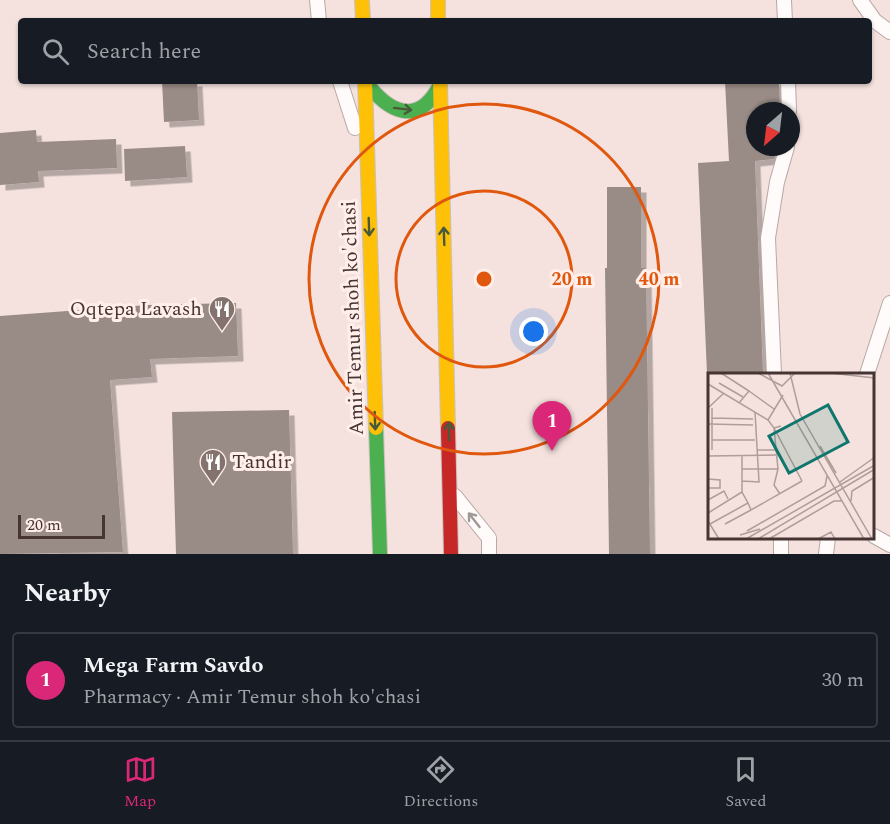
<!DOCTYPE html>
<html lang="en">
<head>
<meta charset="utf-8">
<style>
	body { margin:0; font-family:Spectral,serif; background:#242831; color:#f1f3f6 }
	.compass { position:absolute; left:746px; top:102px; width:54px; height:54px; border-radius:50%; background:#171b24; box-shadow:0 2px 4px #0004; rotate:208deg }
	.scale { position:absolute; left:18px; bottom:15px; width:87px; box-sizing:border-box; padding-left:6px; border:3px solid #463532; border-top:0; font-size:16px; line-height:21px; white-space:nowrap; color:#463532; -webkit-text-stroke:4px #ffeeea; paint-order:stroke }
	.you { position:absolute; left:534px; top:332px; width:21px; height:21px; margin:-15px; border:4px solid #fff; border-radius:50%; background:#1a73e8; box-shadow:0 0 0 9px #1a73e833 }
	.badge { display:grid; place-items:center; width:39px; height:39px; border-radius:50%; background:#db2777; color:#fff; font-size:20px; font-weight:700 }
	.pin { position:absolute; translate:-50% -50px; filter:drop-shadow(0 2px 3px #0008) }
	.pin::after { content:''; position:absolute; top:32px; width:21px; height:18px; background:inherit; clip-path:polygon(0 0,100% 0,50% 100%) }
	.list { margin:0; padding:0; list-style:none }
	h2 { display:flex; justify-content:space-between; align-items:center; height:78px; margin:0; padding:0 24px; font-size:26px }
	h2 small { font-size:20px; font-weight:400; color:#9ea1a6 }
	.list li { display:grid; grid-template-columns:39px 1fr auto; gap:18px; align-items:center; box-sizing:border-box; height:96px; margin:0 12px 12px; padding:0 12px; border:2px solid #363941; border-radius:6px }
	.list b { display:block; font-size:22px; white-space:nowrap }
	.list p { margin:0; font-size:20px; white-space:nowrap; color:#9ea1a6 }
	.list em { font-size:20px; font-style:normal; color:#9ea1a6 }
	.icon { flex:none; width:33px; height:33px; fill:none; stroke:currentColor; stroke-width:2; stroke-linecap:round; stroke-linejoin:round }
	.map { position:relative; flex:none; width:890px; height:554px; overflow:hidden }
	.search { position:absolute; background:#171b24; box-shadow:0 2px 4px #0004; left:18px; right:18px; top:18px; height:66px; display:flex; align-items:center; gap:15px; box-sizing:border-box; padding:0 21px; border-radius:6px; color:#9ea1a6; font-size:22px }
	.sheet { height:186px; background:#171b24 }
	nav { display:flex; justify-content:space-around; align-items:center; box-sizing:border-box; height:84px; border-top:2px solid #363941; background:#171b24; font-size:16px; color:#9ea1a6 }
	nav a { display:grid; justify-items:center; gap:3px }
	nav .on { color:#db2777 }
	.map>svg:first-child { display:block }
	.building { fill:#998b85; filter:url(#shadow) }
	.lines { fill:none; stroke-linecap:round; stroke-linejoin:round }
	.lane-casing { stroke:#b8a8a5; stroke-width:16 }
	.fast-casing { stroke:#cbc1bf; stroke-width:16 }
	.slow-casing { stroke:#cbc1bf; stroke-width:16 }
	.jam-casing { stroke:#cbc1bf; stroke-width:16 }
	.lane { stroke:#fefbfa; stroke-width:14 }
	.fast { stroke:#4caf50; stroke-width:14 }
	.slow { stroke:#ffc107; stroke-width:14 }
	.jam { stroke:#c62828; stroke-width:14 }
	.oneway { stroke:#485a3b }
	.oneway2 { stroke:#a29896 }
	.ring { fill:none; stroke:#e0570e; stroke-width:3 }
	.labels { text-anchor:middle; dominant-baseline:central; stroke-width:6; stroke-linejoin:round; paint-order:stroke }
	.poi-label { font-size:20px; fill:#463532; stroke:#ffeeea; text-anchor:end }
	.street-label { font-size:20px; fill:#463532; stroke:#ffeeea }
	.inset-road { fill:none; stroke:#af9d99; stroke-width:1.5 }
	.view { fill:#0f766e; fill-opacity:0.15; stroke:#0f766e; stroke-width:3 }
	.inset-edge { fill:none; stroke:#463532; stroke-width:3 }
	.centre { fill:#e0570e; stroke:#ffeeea; stroke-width:3 }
	.ring-label { font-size:18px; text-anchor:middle; font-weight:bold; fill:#e0570e; stroke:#ffeeea; stroke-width:6; stroke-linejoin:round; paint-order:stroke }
</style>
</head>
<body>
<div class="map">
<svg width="890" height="554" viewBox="0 0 890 554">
	<defs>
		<filter id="shadow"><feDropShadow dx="5.5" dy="5.5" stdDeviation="0" flood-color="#0004"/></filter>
	</defs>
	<rect width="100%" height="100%" fill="#f5e2de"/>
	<path class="building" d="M162,81H197L199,120L164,122Z
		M725,81H779L780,111H755V147H778L774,159L755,161L763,374H707L698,163L729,161Z
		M36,130L37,142L116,139L117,168L38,171L39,182L0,185V133Z
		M185,146L187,177L125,181L124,149Z
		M607,187H641V268H646L650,554H609L605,268H607Z
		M236,303L238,356L150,359L152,377L110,380L123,552L0,554V316L148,305Z
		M289,410L293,554H176L172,412Z"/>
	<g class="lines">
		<g class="lane-casing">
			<path id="lane" d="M317,0L319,21
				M784,0L785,21
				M860,0L875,21L890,32
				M340,81L355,128
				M788,81L789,111
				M774,374L768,238L777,182L787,147
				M867,374L890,303
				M455,496L489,538V554
				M874,536L890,545
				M781,554V538
				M826,554L828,538"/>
		</g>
		<g class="fast-casing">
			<path id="fast" d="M365,81C388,112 418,128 440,85
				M376,428L380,554"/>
		</g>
		<g class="slow-casing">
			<path id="slow" d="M362,0L363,21
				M438,0V21
				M365,81L376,428
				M440,81L448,428"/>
		</g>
		<g class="jam-casing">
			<path id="jam" d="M448,428L451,554"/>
		</g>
		<use href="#lane" class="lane"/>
		<use href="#fast" class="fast"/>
		<use href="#slow" class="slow"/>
		<use href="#jam" class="jam"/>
	</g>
	<defs><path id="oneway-shaft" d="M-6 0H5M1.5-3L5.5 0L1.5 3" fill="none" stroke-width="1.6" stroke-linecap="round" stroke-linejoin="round" transform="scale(1.5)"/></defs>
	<g class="oneway">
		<use href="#oneway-shaft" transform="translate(403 109) rotate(7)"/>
		<use href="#oneway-shaft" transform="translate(369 227) rotate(88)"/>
		<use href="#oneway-shaft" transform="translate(444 236) rotate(-92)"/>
		<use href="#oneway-shaft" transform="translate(375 421) rotate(88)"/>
		<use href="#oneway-shaft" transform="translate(449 431) rotate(-91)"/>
	</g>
	<use class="oneway2" href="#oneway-shaft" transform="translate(474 520) rotate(-128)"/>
	<g class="ring">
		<circle cx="484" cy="279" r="88"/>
		<circle cx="484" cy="279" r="175"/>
	</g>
	<defs>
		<g id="restaurant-pin" transform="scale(1.35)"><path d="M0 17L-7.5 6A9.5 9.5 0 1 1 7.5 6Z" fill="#83726e" stroke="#ffeeea"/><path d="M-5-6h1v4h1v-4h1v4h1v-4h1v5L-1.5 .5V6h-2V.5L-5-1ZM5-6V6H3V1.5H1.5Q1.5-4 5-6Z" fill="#fff"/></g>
	</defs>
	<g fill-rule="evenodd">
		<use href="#restaurant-pin" x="222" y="309"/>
		<use href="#restaurant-pin" x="213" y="462"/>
	</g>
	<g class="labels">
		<g class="poi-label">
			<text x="202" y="309">Oqtepa Lavash</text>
			<text x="232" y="462" text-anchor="start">Tandir</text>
		</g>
		<g class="street-label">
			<text transform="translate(353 318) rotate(-92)">Amir Temur shoh ko'chasi</text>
		</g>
	</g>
	<g transform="translate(708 373)">
		<rect width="166" height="166" fill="#f5e2de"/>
		<path class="inset-road" d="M13,0L41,18L31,30M50,0L74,13L87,0M60,0L156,166M82,0L92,41L164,166M122,0L167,5M11,10L35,24M0,11L60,47L66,55L73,53M41,18L66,36M0,35L16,20M4,35V77M4,45L45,46M60,47L75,22M0,51L45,52M66,55L70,96L66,112L72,121M66,55L94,108M4,67H47M112,73L128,100M49,77H69M0,83L70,82M34,96H70M0,106L12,107V115H0M34,108L51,109L47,39M132,109L167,84M0,127L16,118L20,126M143,128L144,118L167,104M40,130L43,137L94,108M0,140L34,119M0,148L11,166M2,151L40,130L34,119V82M17,151L43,137M39,158L117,113L119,103M32,162L52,156M38,166L167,92M50,166L167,96M61,166L126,128H134M110,166L123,159L127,166"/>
		<path class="view" d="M120,32L140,69L81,100L61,63Z"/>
		<rect width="166" height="166" class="inset-edge"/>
	</g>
	<circle cx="484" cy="279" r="9" class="centre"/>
	<g class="ring-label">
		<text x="572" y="285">20 m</text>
		<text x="659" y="285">40 m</text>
	</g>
</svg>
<svg class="compass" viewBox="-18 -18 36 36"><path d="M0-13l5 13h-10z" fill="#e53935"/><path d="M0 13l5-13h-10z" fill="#9ea1a6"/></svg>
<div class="scale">20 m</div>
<div class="you"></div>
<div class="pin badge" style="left:552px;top:451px">1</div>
<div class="search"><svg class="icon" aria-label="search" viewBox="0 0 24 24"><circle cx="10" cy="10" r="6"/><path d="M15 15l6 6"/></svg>Search here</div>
</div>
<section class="sheet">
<h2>Nearby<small></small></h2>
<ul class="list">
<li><span class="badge">1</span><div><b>Mega Farm Savdo</b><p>Pharmacy · Amir Temur shoh ko'chasi</p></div><em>30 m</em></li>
</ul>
</section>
<nav>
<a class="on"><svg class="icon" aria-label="map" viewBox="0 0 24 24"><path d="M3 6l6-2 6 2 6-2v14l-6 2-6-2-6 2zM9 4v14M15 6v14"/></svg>Map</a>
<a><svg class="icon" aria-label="directions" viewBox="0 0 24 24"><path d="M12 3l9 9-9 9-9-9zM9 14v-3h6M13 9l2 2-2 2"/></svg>Directions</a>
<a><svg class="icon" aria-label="saved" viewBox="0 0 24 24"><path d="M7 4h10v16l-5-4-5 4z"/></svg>Saved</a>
</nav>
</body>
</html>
